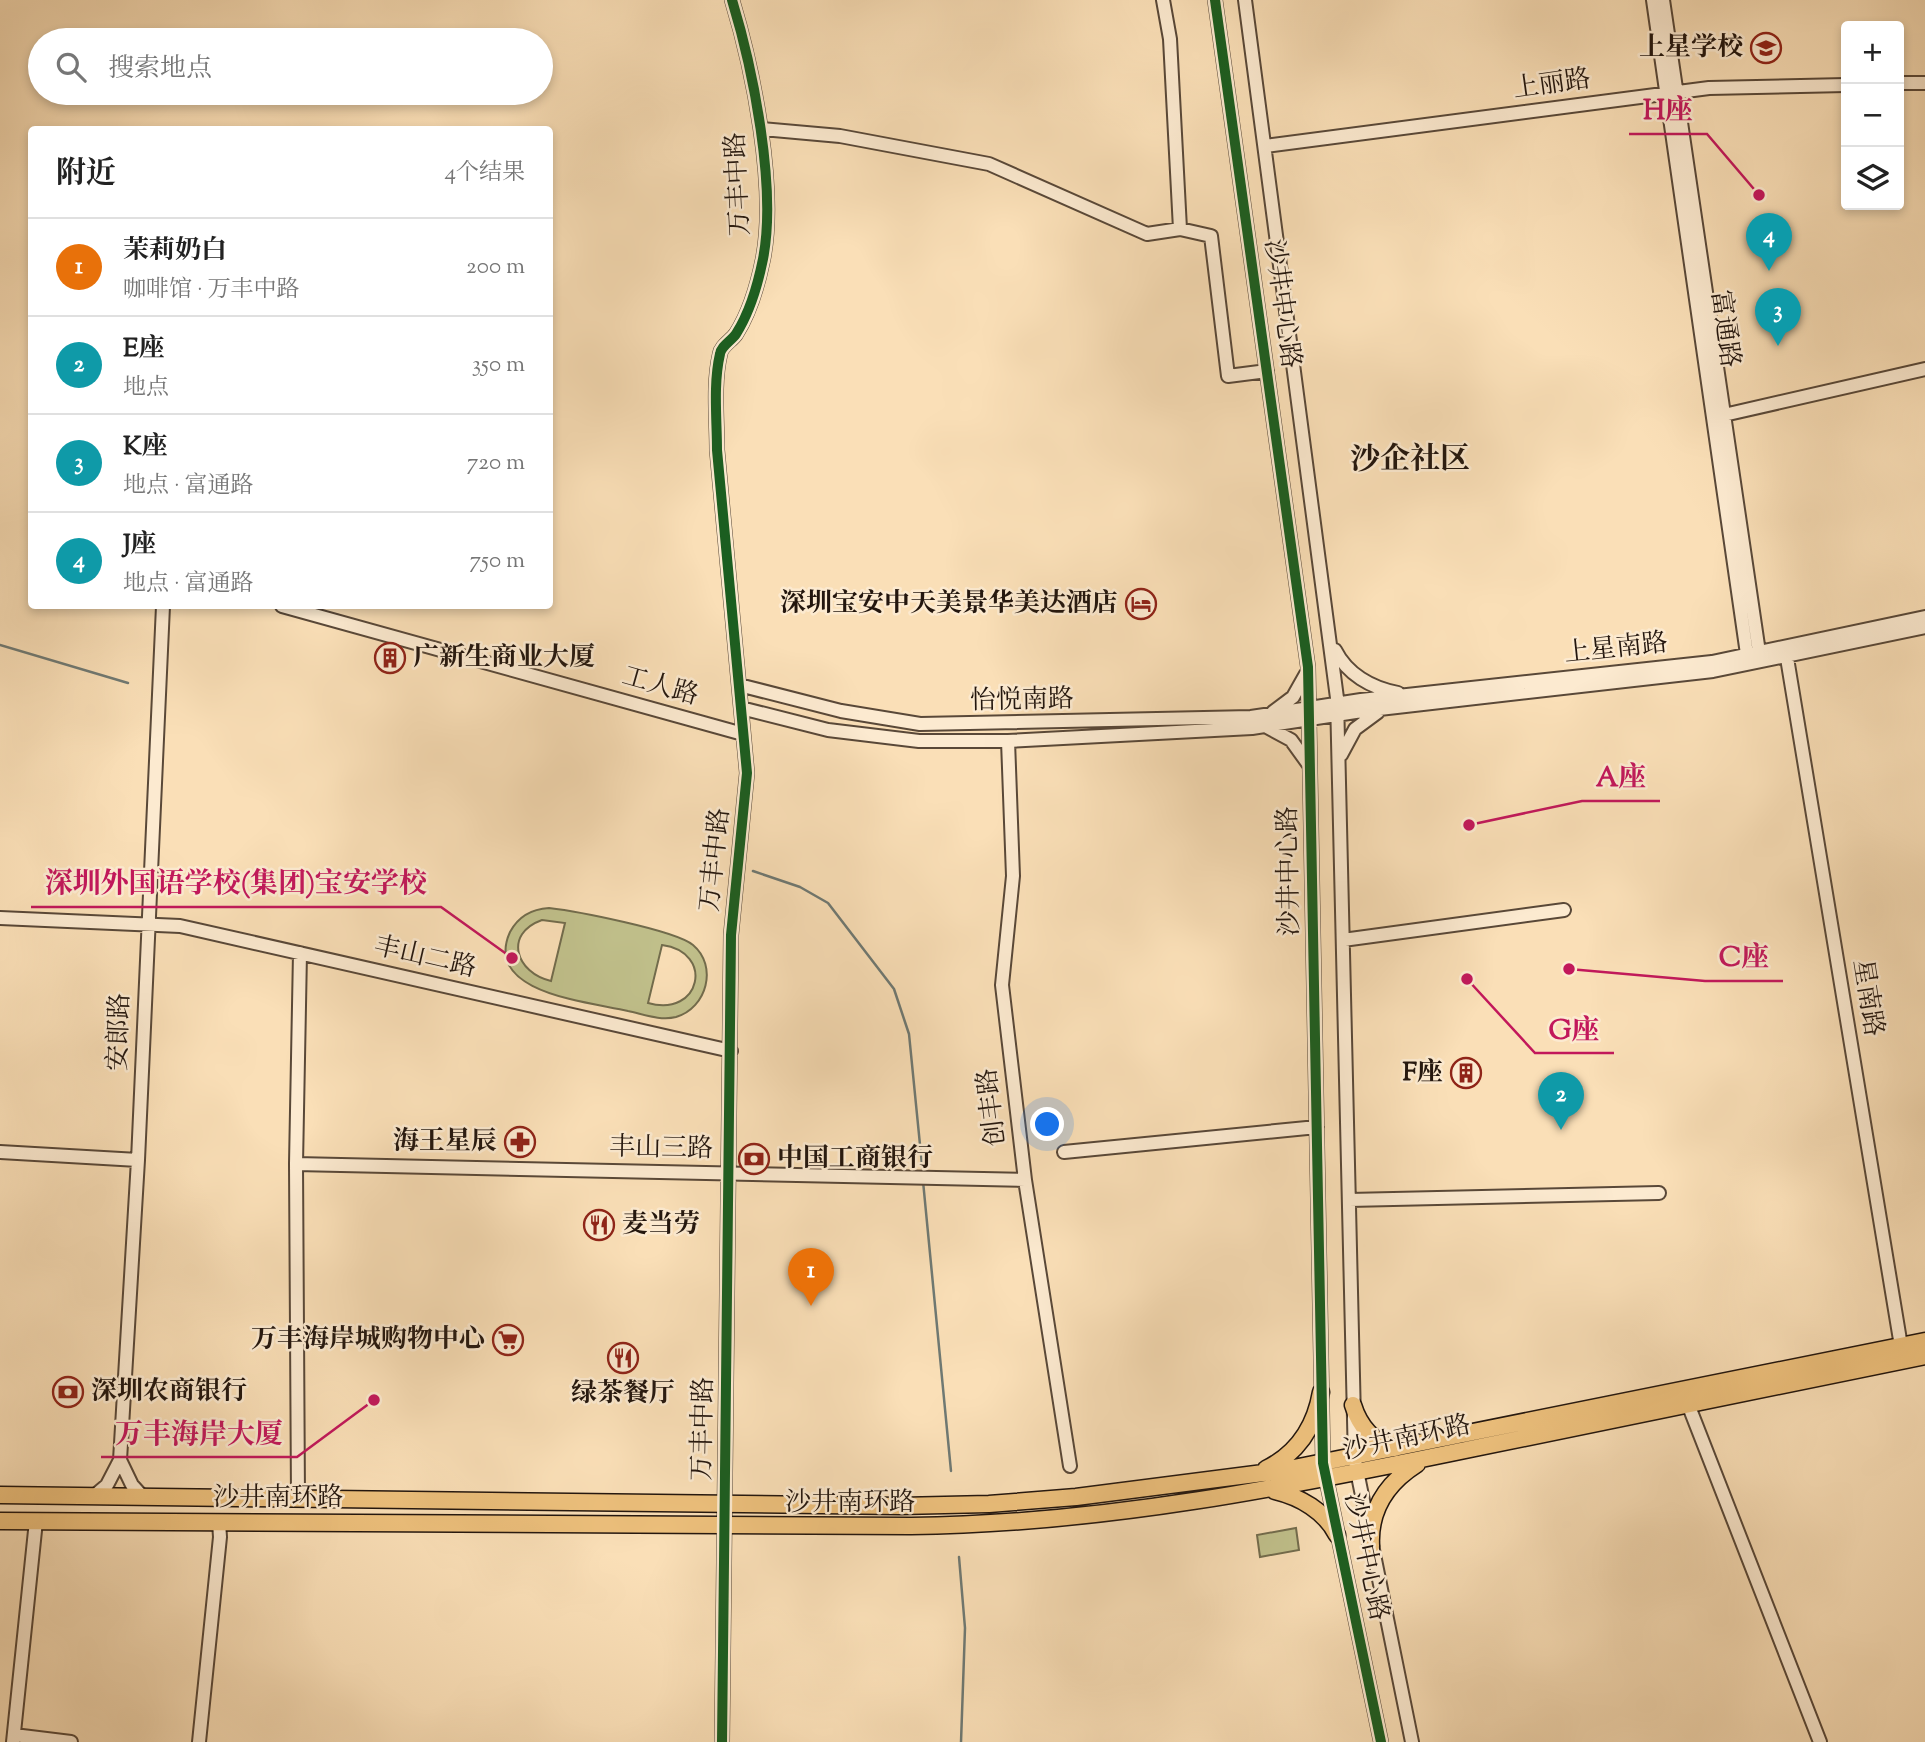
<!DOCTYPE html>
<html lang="zh">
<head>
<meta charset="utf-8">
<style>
	body { margin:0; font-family:"Sorts Mill Goudy","Noto Serif SC",serif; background:#f6f6f6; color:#222 }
	.controls { position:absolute; right:21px; top:21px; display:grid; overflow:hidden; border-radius:7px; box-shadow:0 4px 10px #0003 }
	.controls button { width:63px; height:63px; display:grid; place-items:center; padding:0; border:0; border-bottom:2px solid #e0e0e0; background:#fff; color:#222; font:35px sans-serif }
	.you { position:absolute; left:1048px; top:1125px; width:24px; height:24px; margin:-18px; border:5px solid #fff; border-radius:50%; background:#1a73e8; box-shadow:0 0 0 10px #1a73e833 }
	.badge { display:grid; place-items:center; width:46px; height:46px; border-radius:50%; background:#8f2418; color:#fff; font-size:23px; font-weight:700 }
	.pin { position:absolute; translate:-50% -58px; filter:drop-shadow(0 2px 4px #0008) }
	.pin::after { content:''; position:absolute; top:37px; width:24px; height:21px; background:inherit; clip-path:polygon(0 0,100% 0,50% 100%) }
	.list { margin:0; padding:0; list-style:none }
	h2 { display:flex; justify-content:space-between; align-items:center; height:91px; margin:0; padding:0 28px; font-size:30px }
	h2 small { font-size:23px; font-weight:400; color:#767676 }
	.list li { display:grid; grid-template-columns:46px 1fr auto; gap:21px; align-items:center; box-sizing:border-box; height:98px; padding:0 28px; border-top:2px solid #e0e0e0 }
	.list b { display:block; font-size:26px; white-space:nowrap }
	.list p { margin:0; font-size:23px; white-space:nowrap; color:#767676 }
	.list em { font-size:23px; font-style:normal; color:#767676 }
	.icon { flex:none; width:38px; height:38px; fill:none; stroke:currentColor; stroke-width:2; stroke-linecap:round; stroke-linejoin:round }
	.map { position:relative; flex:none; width:1925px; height:1742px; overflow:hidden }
	.search { position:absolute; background:#fff; box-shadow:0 4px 10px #0003; left:28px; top:28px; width:525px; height:77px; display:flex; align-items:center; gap:18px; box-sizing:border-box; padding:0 24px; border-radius:38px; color:#767676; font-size:26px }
	.panel { position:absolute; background:#fff; box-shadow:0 4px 10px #0003; left:28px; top:126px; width:525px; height:483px; border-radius:7px }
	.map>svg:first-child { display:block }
	.green { fill:#c1c18c; stroke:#726c4d; stroke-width:2; fill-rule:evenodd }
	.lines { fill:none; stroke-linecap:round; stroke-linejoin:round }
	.stream { stroke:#6f7973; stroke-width:2.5 }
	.minor-casing { stroke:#594838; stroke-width:16 }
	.major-casing { stroke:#23160e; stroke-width:19 }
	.minor { stroke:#fcead0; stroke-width:12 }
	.major { stroke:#edc07c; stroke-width:16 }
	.cycleway-casing { stroke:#fcead0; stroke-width:15 }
	.cycleway { stroke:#1b5e20; stroke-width:10 }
	.labels { text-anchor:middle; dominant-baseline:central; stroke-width:5; stroke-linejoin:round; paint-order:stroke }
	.poi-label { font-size:26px; font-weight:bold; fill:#23160e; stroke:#fcead0; text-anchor:end }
	.street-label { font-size:26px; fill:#23160e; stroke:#fcead0 }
	.quarter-label { font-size:30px; font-weight:bold; fill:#23160e; stroke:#fcead0 }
	.leader { fill:none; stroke:#c2185b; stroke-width:2.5 }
	.callout-dot { fill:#c2185b; stroke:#fcead0; stroke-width:2.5 }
	.callout-label { font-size:28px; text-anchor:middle; font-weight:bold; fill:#c2185b; stroke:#fcead0; stroke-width:5; stroke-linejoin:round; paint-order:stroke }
</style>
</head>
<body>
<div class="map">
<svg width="1925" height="1742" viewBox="0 0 1925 1742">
	<rect width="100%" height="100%" fill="#fadfb7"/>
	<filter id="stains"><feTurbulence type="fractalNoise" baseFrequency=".00286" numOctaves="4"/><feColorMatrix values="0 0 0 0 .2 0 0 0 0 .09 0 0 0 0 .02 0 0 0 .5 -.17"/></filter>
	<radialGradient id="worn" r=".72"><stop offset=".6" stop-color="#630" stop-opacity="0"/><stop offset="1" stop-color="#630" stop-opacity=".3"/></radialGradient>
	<path class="green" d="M549,908C575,911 675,930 693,945C718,966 707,1008 676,1017C660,1021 643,1014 628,1011C592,1002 482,994 510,932C518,917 532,909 549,908ZM542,920L565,923L551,981C516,973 503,934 542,920ZM662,945C715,952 701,1018 648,1003Z
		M1296,1528L1299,1550L1260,1557L1257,1535Z"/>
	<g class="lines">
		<path class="stream" d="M0,645L128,683
			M753,871L800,887L828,903L894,989L909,1034L923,1175
			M923,1181L951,1471
			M959,1557L965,1628L961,1742"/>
		<g class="minor-casing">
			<path id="minor" d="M1163,0L1170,39L1180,229
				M1215,0L1308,667L1323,1463L1381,1742
				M1245,0L1337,698L1355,1461L1412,1742
				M1653,0L1748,661
				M1663,0L1760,659
				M1899,83H1925
				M761,129L840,136L989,164L1147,234L1180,229L1211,236L1228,376L1267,371
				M1265,146L1709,88L1846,85
				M1724,415L1925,369
				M282,606L743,734
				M1335,650C1347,674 1371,688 1398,693
				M1787,658L1901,1346
				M739,685L841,711L920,724L1251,717L1361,700L1712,662L1925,617
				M741,708L828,730L919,741H1008L1252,728L1362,711L1713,671L1925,627
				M1273,712L1293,697L1306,674
				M1267,727L1291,740L1309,765
				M1008,741L1013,876L1002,985L1025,1180L1070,1466
				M1341,755L1355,729L1378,712
				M0,918L180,926L731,1051
				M1343,940L1564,910
				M0,1152L138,1160
				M1064,1152L1317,1127
				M296,1164L1025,1180
				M1349,1200L1659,1193
				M1688,1404L1820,1742
				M120,1460L132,1485L142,1496
				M94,1496L107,1485L120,1460L138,1160L163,606
				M298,1498L296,1164L300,953
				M14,1735L71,1742
				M13,1742L36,1521
				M199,1742L220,1537L219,1522
				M722,1742L731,935L747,773L717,450C717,420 713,384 720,354C721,346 731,341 736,334C750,312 758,284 763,259C777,188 753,69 732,0"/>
		</g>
		<g class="major-casing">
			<path id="major" d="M1353,1405C1359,1425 1374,1444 1395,1448
				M1266,1469C1298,1453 1315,1427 1321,1392
				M1275,1491C1300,1497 1325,1511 1337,1535
				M0,1495L900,1506L989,1504L1076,1497L1279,1471L1925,1341
				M0,1521L911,1526C1104,1524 1292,1486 1480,1447C1628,1417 1777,1386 1925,1356
				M1371,1546C1369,1510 1387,1483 1417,1464"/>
		</g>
		<use href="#minor" class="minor"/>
		<use href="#major" class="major"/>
		<g class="cycleway-casing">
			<path id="cycleway" d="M1215,0L1308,667L1323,1463L1381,1742
				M722,1742L731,935L747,773L717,450C717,420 713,384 720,354C721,346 731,341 736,334C750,312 758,284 763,259C777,188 753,69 732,0"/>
		</g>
		<use href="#cycleway" class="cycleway"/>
	</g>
	<defs>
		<g id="school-ring" transform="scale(1.575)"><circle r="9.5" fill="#fcead0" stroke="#8f2418" stroke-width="1.5"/><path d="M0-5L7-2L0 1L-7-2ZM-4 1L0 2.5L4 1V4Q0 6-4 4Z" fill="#8f2418"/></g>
		<g id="hotel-ring" transform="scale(1.575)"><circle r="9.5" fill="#fcead0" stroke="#8f2418" stroke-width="1.5"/><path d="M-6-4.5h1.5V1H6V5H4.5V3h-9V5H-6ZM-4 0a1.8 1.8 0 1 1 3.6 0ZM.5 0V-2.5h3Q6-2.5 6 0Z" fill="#8f2418"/></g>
		<g id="building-ring" transform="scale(1.575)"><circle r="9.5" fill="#fcead0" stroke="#8f2418" stroke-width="1.5"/><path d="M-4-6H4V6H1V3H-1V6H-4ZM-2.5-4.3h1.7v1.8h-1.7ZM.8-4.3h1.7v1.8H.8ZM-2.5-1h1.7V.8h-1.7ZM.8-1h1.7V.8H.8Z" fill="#8f2418"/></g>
		<g id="pharmacy-ring" transform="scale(1.575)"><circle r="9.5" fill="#fcead0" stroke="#8f2418" stroke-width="1.5"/><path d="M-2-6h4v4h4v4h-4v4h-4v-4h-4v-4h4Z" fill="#8f2418"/></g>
		<g id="bank-ring" transform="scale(1.575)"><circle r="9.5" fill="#fcead0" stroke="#8f2418" stroke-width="1.5"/><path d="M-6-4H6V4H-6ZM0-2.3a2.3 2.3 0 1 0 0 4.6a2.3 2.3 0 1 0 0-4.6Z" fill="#8f2418"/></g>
		<g id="restaurant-ring" transform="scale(1.575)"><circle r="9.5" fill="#fcead0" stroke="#8f2418" stroke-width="1.5"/><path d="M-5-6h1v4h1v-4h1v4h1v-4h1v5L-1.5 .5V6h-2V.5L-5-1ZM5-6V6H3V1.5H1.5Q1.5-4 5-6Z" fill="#8f2418"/></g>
		<g id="supermarket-ring" transform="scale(1.575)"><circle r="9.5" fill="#fcead0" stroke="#8f2418" stroke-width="1.5"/><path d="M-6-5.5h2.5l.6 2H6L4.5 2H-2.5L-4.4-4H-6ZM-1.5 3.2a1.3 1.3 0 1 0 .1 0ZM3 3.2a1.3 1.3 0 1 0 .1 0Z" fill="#8f2418"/></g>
	</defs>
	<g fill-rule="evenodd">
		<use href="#school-ring" x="1766" y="48"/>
		<use href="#hotel-ring" x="1141" y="604"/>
		<use href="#building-ring" x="390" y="658"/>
		<use href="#building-ring" x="1466" y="1073"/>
		<use href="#pharmacy-ring" x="520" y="1142"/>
		<use href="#bank-ring" x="754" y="1159"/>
		<use href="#restaurant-ring" x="599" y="1225"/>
		<use href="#supermarket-ring" x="508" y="1340"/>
		<use href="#restaurant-ring" x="623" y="1358"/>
		<use href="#bank-ring" x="68" y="1392"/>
	</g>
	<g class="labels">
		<g class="poi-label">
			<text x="1743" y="48">上星学校</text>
			<text x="1118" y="604">深圳宝安中天美景华美达酒店</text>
			<text x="413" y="658" text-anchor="start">广新生商业大厦</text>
			<text x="1443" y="1073">F座</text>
			<text x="497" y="1142">海王星辰</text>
			<text x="777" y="1159" text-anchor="start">中国工商银行</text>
			<text x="622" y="1225" text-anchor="start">麦当劳</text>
			<text x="485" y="1340">万丰海岸城购物中心</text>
			<text x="91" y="1392" text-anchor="start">深圳农商银行</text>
			<text x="623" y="1394" text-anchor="middle">绿茶餐厅</text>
		</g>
		<g class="street-label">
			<text transform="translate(1552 85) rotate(-8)">上丽路</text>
			<text transform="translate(739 184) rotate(-93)">万丰中路</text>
			<text transform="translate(1281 304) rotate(82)">沙井中心路</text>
			<text transform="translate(1724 329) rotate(82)">富通路</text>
			<text transform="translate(1616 649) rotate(-6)">上星南路</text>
			<text transform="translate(660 687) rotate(16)">工人路</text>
			<text transform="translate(1022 701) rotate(-1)">怡悦南路</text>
			<text transform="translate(716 860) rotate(-84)">万丰中路</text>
			<text transform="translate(1290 871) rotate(-91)">沙井中心路</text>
			<text transform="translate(425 958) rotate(13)">丰山二路</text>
			<text transform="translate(1867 998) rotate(81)">星南路</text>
			<text transform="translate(120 1032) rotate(-88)">安郎路</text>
			<text transform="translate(993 1107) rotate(-97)">创丰路</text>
			<text transform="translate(661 1149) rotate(1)">丰山三路</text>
			<text transform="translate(704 1429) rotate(-89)">万丰中路</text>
			<text transform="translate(1407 1439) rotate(-12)">沙井南环路</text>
			<text x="278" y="1498">沙井南环路</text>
			<text x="850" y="1503">沙井南环路</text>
			<text transform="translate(1365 1557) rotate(78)">沙井中心路</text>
		</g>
		<g class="quarter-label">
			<text x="1410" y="460">沙企社区</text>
		</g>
	</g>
	<path class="leader" d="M1759 195L1707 134H1629M1469 825L1582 801H1660M512 958L441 907H31M1569 969L1705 981H1783M1467 979L1535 1053H1614M374 1400L297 1457H101"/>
	<g class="callout-dot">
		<circle cx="1759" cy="195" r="7"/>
		<circle cx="1469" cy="825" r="7"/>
		<circle cx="512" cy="958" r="7"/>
		<circle cx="1569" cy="969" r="7"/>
		<circle cx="1467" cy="979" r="7"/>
		<circle cx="374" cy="1400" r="7"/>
	</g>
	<g class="callout-label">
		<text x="1668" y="119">H座</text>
		<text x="1621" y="786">A座</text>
		<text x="236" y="892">深圳外国语学校(集团)宝安学校</text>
		<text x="1744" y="966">C座</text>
		<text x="1574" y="1039">G座</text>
		<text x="199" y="1443">万丰海岸大厦</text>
	</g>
	<rect width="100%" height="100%" filter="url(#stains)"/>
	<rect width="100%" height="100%" fill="url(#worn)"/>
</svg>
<div class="controls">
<button>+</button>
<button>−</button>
<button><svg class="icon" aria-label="layers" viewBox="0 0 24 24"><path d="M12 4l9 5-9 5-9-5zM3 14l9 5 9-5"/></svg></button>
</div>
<div class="you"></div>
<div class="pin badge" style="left:811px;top:1306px;background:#e8710a">1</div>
<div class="pin badge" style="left:1561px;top:1130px;background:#0f9aa8">2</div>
<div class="pin badge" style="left:1778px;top:346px;background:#0f9aa8">3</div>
<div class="pin badge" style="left:1769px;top:271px;background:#0f9aa8">4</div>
<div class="search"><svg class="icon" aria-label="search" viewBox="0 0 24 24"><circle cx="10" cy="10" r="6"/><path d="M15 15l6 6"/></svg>搜索地点</div>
<section class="panel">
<h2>附近<small>4个结果</small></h2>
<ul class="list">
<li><span class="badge" style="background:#e8710a">1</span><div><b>茉莉奶白</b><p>咖啡馆 · 万丰中路</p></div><em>200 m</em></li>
<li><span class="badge" style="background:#0f9aa8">2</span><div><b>E座</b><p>地点</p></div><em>350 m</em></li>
<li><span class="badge" style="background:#0f9aa8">3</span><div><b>K座</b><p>地点 · 富通路</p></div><em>720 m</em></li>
<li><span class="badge" style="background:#0f9aa8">4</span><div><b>J座</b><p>地点 · 富通路</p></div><em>750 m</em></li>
</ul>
</section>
</div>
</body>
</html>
